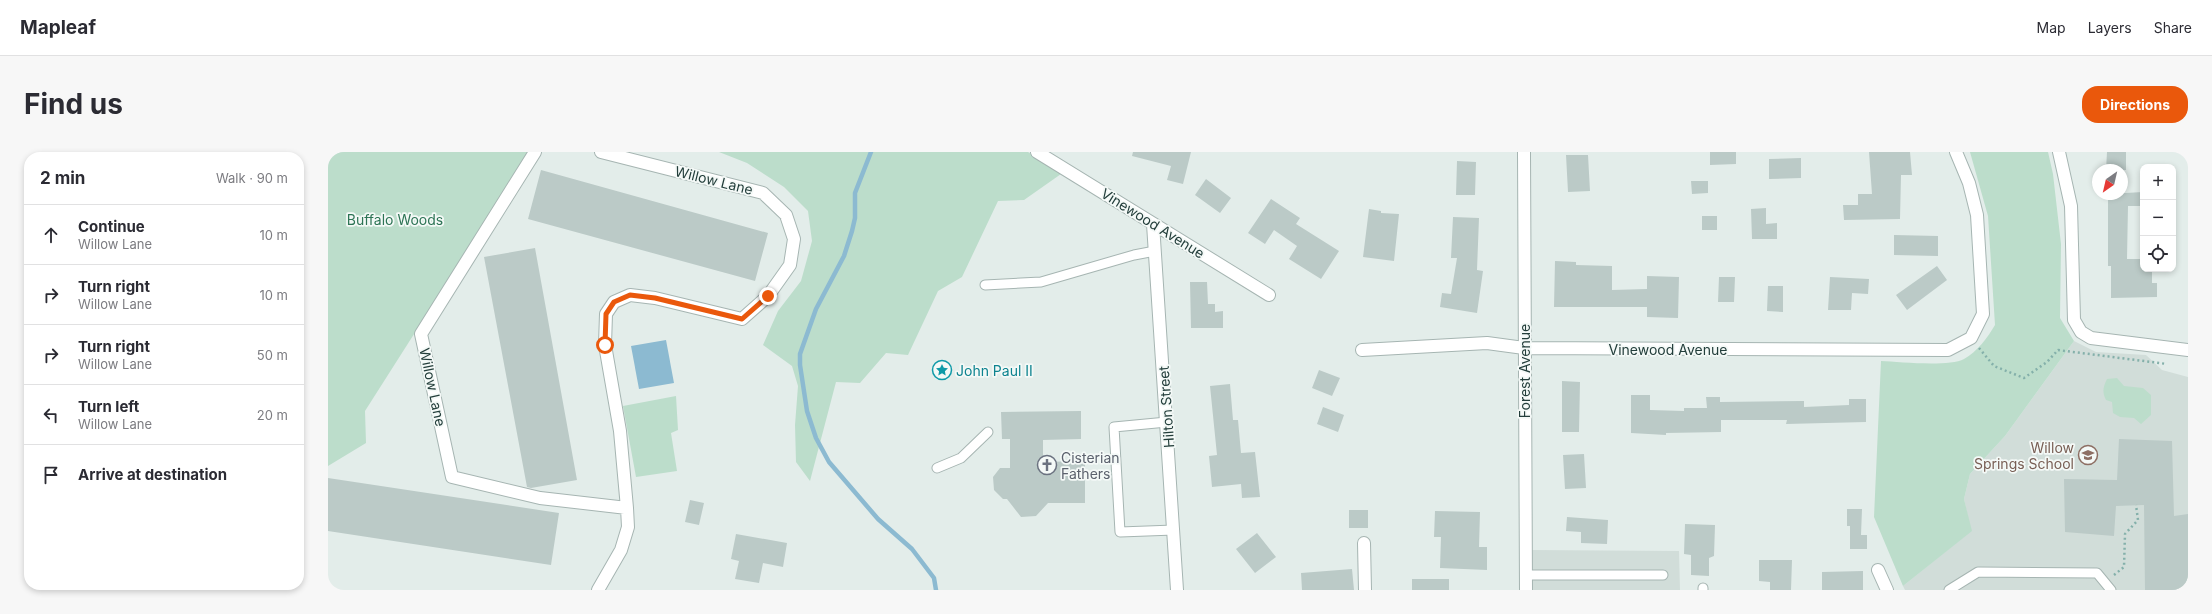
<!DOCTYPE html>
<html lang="en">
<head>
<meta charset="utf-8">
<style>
	body { margin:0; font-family:Inter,sans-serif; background:#f7f7f7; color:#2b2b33 }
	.controls { position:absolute; right:12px; top:12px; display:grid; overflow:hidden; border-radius:8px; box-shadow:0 2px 6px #0003 }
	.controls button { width:36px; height:36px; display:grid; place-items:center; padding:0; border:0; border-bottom:1px solid #e1e1e2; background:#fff; color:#2b2b33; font:20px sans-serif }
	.compass { position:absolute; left:1764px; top:12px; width:36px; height:36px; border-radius:50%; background:#fff; box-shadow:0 2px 6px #0003; rotate:214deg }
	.stop { position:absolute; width:12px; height:12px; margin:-9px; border:3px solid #ea580c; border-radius:50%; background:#fff }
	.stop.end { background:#ea580c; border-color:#fff; box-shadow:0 1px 4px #0008 }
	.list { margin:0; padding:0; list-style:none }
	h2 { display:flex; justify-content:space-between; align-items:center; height:52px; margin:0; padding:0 16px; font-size:17px }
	h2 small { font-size:13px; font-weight:400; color:#7c7c81 }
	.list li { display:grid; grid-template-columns:26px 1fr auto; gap:12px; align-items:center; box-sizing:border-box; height:60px; padding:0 16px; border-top:1px solid #e1e1e2 }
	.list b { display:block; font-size:15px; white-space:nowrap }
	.list p { margin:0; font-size:13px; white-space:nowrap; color:#7c7c81 }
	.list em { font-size:13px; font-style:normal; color:#7c7c81 }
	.icon { flex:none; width:22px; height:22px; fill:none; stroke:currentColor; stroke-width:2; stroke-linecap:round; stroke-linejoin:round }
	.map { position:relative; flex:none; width:1860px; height:438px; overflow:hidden; border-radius:16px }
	header { display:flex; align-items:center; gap:24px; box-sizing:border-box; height:56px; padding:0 20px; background:#fff; border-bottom:1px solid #e1e1e2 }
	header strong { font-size:19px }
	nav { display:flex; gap:22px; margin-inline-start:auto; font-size:14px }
	.intro { display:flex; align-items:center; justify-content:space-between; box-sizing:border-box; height:96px; padding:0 24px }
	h1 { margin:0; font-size:28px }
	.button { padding:10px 18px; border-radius:16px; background:#ea580c; color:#fff; font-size:14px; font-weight:700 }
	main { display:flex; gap:24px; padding:0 24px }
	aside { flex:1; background:#fff; border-radius:16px; box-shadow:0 2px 6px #0003 }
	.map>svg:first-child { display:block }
	.built { fill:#d1ddd9 }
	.green { fill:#bcddcb }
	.water { fill:#8cbad1 }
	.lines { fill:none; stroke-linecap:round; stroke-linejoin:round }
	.stream { stroke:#8cbad1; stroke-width:4.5 }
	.building { fill:#bbcac7 }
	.lane-casing { stroke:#a6b5b2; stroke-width:11 }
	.street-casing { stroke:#a6b5b2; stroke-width:14 }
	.path { stroke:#84b0aa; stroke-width:2.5; stroke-dasharray:2 3; stroke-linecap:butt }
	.lane { stroke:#fff; stroke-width:9 }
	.street { stroke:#fff; stroke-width:12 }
	.route { stroke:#ea580c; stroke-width:5 }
	.labels { text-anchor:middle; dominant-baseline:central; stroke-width:3.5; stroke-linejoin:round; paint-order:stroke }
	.street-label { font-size:14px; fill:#233e3b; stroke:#f4f9f7 }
	.park-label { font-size:14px; fill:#2d7455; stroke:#f4f9f7 }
	.culture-label { font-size:14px; fill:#0d838f; stroke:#f4f9f7; text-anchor:start }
	.education-label { font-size:14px; fill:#785e54; stroke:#f4f9f7; text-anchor:end }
	.worship-label { font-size:14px; fill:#5b616d; stroke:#f4f9f7; text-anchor:start }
</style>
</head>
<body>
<header>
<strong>Mapleaf</strong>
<nav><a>Map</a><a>Layers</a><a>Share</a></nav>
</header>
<div class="intro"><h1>Find us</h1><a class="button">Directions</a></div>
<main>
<aside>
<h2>2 min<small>Walk · 90 m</small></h2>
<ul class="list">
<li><svg class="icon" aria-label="ahead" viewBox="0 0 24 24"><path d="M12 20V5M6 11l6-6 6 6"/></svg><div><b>Continue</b><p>Willow Lane</p></div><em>10 m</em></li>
<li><svg class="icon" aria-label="right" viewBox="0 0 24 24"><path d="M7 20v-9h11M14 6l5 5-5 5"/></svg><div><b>Turn right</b><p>Willow Lane</p></div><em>10 m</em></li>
<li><svg class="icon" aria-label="right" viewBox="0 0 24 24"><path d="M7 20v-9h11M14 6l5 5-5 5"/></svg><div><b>Turn right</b><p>Willow Lane</p></div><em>50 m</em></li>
<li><svg class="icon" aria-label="left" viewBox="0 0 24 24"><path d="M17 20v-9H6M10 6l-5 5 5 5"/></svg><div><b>Turn left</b><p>Willow Lane</p></div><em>20 m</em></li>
<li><svg class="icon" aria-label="arrive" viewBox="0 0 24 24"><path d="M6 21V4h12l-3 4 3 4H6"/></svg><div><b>Arrive at destination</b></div></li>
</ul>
</aside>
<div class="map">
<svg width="1860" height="438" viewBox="0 0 1860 438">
	<rect width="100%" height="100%" fill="#e3edea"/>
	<path class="built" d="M1746,189L1768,200L1818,203L1834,218L1860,225V438H1577L1575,434L1643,379L1636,347L1642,322L1677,284Z
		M1202,398L1351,399L1352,438H1202Z"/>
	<path class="green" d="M0,0H202L37,259L38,291L0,314Z
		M391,0H700L733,22L696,48L670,49L634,125L610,139L580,203L558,201L532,231L508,230L482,329L468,310L467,273L470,234L464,214L435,193L450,159L473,129L484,89L480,59L456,35L419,11Z
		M1642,0H1720L1725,22L1733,92L1732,166L1746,189L1677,284L1642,322L1636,347L1644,379L1575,434L1546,365L1553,209C1572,210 1621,215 1636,207C1649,200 1660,185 1667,173L1660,64Z
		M1789,226L1796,234L1815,236L1823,243V263L1813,272L1806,266L1792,265L1785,261L1784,250L1778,248C1774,240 1775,235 1779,227Z
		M348,244L350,278L343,281L349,319L308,325L295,254Z"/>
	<path class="water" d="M338,188L346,231L311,237L303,194Z"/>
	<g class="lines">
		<path class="stream" d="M543,0L527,41V66L524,79L516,104L488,157L472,202V213L479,259L488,286L501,310L550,367L584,397L606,426L608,438"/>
	</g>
	<path class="building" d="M805,0H863L855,32L839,28L843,14L804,4Z
		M1382,0H1408V12L1382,13Z
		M1541,0H1582L1584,23H1573L1572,67L1516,68L1515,53H1530V42H1544Z
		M1779,0H1798V18H1778Z
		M1238,3H1260L1262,39L1240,40Z
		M1473,6V26L1441,27V7Z
		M1129,9L1148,10L1147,43H1128Z
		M213,18L440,81L427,129L200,67Z
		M878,27L903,46L892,61L867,43Z
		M1363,29H1380V41L1364,42Z
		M1815,40V54H1800L1799,107H1815V117H1824V131H1829V145L1783,146V114H1780V42Z
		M943,47L972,66L968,72L1011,99L993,127L961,107L969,94L946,78L937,92L920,81Z
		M1438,56V72L1449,71V87H1424L1423,57Z
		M1041,57L1053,59V61L1071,62L1066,109L1035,105Z
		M1374,64H1389V78H1374Z
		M1125,65L1151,66L1149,118L1155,119L1149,161L1112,155L1114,141L1123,142L1129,106H1123Z
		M1566,83L1610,84V104L1566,103Z
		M207,96L249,328L203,336L199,335L156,105Z
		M1227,109L1248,110V113L1284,114V138L1319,137V124L1351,125L1350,166L1319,165V155H1226Z
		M1609,114L1619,128L1579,158L1568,143Z
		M1391,125H1407L1406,150H1390Z
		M1502,125L1541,127L1540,142L1524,141L1523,158H1500Z
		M862,130H879L880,152H887V160L895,159V176H863Z
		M1440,134H1455V160L1439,159Z
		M991,218L1012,226L1004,244L984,236Z
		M1234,229L1252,230L1251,280H1234Z
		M902,232L905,268H910L913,301L927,300L932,345L914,346L913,332L884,335L881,304L889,303L882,234Z
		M1303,243H1322V258L1356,259V256H1379L1378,245H1392V250L1476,249V255L1521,253V247H1538V270L1458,272L1459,268H1393V280L1338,281V283L1303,281Z
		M995,255L1016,263L1010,280L989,272Z
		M753,259V287L715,288V310L757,309V351H720L708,364L693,365L679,347H675L666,338L665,325L672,316H682V287H674L673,260Z
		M1791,287L1844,289L1846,364L1860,362V438H1817L1816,353L1788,354L1786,384L1737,380L1736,327L1789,328Z
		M1256,302L1258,336L1237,337L1235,303Z
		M0,326L231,361L223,413L0,379Z
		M362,348L376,351L371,373L357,370Z
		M1519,357H1534L1533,383H1539V397H1522V374H1519Z
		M1021,358H1040V376H1021Z
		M1107,359L1152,360L1151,395H1159V418L1112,416L1113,385H1106Z
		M1239,365L1280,368L1279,392L1253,391V380L1238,379Z
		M1357,372L1387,373L1386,404L1381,406V424L1363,423V403L1356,402Z
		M929,381L948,405L927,421L908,397Z
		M408,382L459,391L455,415L435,411L431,431L407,427L411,409L403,407Z
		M1431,408H1464L1463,438H1442V430L1431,429Z
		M1024,417L1026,438H974L973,421Z
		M1535,419V438H1494V420Z
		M1084,427H1121V438H1084Z"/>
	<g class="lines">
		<g class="lane-casing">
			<path id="lane" d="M657,133L713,130L806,103L827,99
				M839,270L786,275L792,380L846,378
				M609,316L633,306L660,280
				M1198,423H1335
				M1375,436V438
				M1621,438L1650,420L1769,421L1783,438"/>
		</g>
		<g class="street-casing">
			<path id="street" d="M207,0L93,182L124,325L212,346L299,356L292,279L277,193L278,162L286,150L302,143L327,146L414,167L440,144L462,113L466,87L458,63L435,41L273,0
				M709,0L941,143
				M1196,0L1198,438
				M1731,0L1743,54L1746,168L1753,180L1763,186L1860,198
				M825,72L849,438
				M1034,198L1159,191L1196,196L1620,198L1643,186L1655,162L1649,63L1641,31L1628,0
				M1036,391L1037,438
				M1550,418L1559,438
				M270,438L293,398L300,375L299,356"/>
		</g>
		<path class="path" d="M1651,196L1666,214L1696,226L1719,210L1730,198L1839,212
			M1786,423L1796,415L1797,382L1810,368L1808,353"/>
		<use href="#lane" class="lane"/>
		<use href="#street" class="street"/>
	</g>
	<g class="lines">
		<path class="route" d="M277,193L278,162L286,150L302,143L327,146L414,167L440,144"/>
	</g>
	<defs>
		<g id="sight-ring" transform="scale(1)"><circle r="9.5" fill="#f4f9f7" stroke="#0f9aa8" stroke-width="1.5"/><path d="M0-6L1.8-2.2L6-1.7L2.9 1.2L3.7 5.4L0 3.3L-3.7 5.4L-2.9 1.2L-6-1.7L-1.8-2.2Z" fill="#0f9aa8"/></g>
		<g id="school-ring" transform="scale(1)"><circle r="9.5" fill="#f4f9f7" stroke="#8d6e63" stroke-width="1.5"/><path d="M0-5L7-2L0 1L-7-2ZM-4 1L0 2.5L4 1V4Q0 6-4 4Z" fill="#8d6e63"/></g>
		<g id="church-ring" transform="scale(1)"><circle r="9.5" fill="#f4f9f7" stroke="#6b7280" stroke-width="1.5"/><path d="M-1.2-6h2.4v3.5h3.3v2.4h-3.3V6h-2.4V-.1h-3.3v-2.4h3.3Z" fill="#6b7280"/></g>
	</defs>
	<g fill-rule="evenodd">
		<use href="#sight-ring" x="614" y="218"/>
		<use href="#school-ring" x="1760" y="303"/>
		<use href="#church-ring" x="719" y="313"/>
	</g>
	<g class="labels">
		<g class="street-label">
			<text transform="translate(386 28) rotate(14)">Willow Lane</text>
			<text transform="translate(825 71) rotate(32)">Vinewood Avenue</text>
			<text x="1340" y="197">Vinewood Avenue</text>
			<text transform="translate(1196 219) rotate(-90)">Forest Avenue</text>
			<text transform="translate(105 235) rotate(78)">Willow Lane</text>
			<text transform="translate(838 255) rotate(-94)">Hilton Street</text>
		</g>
		<g class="park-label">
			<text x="67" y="67">Buffalo Woods</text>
		</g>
		<g class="culture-label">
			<text x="628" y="218">John Paul II</text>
		</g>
		<g class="education-label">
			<text x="1746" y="295">Willow<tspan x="1746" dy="16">Springs School</tspan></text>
		</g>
		<g class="worship-label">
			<text x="733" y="305">Cisterian<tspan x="733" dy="16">Fathers</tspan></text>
		</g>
	</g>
</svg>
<div class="controls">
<button>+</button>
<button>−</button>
<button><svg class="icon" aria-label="locate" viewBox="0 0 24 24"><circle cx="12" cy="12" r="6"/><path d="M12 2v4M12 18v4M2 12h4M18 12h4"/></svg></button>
</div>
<svg class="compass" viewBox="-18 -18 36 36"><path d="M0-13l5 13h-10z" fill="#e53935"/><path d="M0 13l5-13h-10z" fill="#7c7c81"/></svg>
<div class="stop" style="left:277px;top:193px"></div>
<div class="stop end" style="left:440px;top:144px"></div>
</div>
</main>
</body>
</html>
